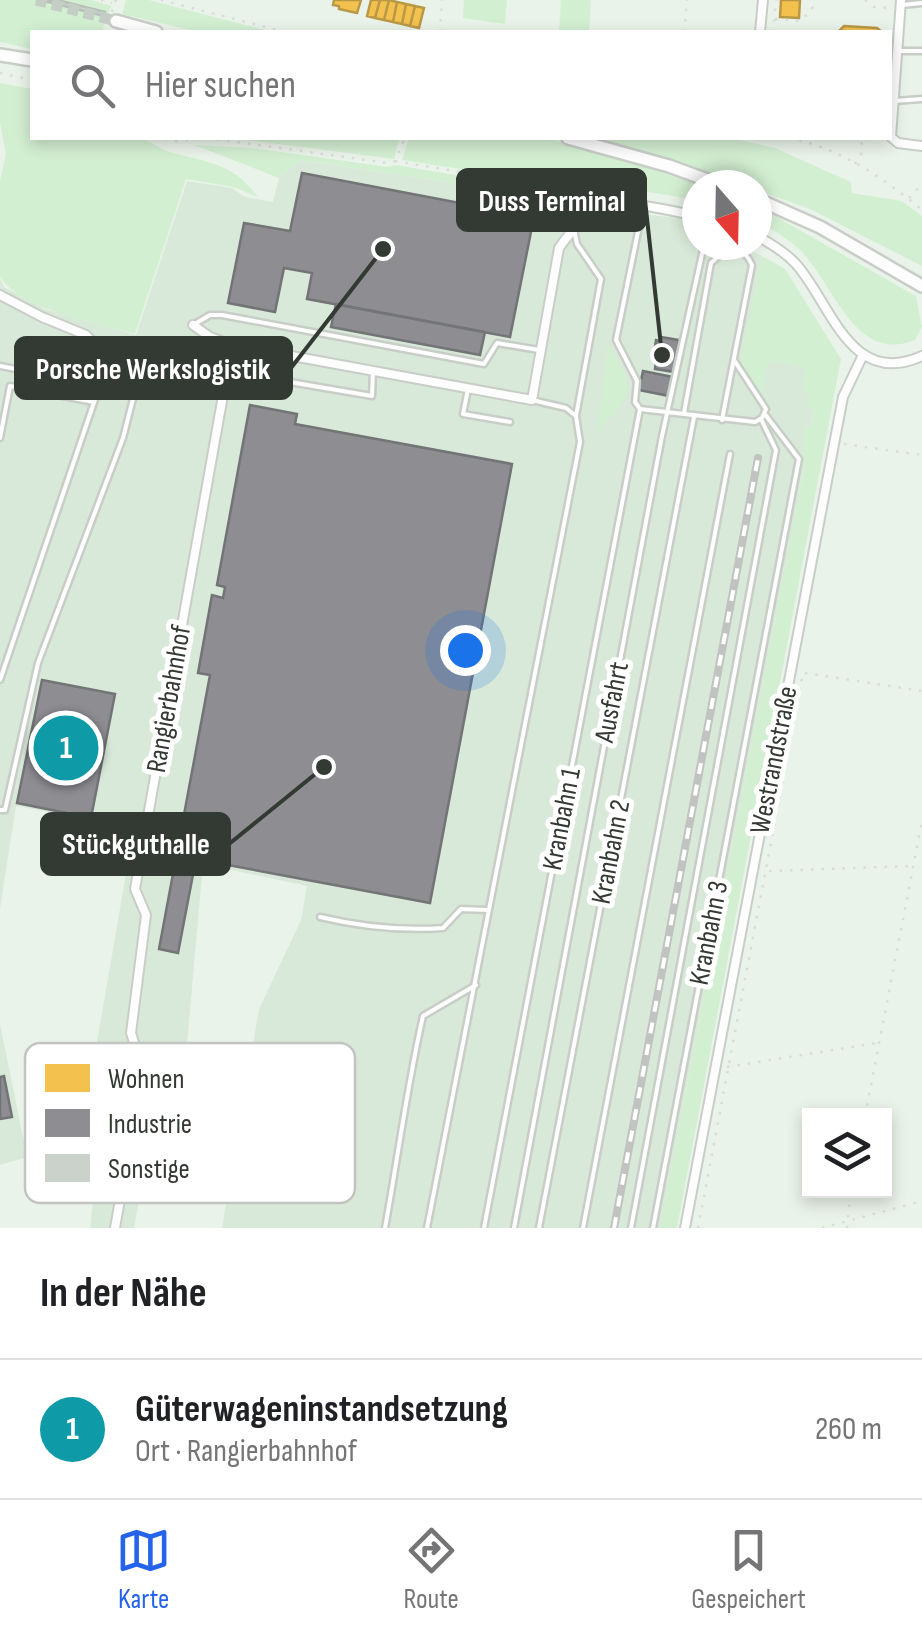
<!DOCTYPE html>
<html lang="de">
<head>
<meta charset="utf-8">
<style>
	body { margin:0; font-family:"Sofia Sans Condensed",sans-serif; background:#f2f2f2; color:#202124 }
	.controls { position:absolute; right:30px; bottom:30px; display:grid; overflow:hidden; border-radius:0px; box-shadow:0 5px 15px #0003 }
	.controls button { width:90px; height:90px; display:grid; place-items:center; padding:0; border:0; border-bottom:2px solid #e0e0e0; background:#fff; color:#202124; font:50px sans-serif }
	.compass { position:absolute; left:682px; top:170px; width:90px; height:90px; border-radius:50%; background:#fff; box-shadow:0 5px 15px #0003; rotate:160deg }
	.you { position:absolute; left:465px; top:650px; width:35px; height:35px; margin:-25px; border:8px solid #fff; border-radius:50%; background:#1a73e8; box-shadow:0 0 0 15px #1a73e833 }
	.badge { display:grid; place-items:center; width:65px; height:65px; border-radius:50%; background:#2563eb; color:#fff; font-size:32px; font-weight:700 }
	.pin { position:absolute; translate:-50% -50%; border:5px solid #fff; box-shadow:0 2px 10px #0006 }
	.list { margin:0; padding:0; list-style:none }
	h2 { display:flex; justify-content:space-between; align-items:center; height:130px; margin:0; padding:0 40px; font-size:42px }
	h2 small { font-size:32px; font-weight:400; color:#757577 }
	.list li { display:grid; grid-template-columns:65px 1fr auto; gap:30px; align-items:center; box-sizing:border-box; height:140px; padding:0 40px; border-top:2px solid #e0e0e0 }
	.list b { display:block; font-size:38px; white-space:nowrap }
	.list p { margin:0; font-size:32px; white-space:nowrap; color:#757577 }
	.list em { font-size:32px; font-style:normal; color:#757577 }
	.icon { flex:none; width:55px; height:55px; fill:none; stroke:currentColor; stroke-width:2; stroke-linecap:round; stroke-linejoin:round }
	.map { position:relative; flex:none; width:922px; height:1228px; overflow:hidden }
	.search { position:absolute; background:#fff; box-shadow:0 5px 15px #0003; left:30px; right:30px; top:30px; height:110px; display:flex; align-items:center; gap:25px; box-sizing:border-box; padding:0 35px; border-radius:0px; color:#757577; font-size:38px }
	.sheet { height:270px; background:#fff }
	nav { display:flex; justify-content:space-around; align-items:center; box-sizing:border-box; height:140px; border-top:2px solid #e0e0e0; background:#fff; font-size:28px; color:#757577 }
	nav a { display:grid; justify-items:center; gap:5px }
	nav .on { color:#2563eb }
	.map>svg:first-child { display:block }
	.built { fill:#d9e9d9 }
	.green { fill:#d3efd2 }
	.homes { fill:#f2c14e; stroke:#b99846; stroke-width:2.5 }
	.industry { fill:#8d8d92; stroke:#727476; stroke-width:2.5 }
	.building { fill:#cbd2cb; stroke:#b8bfb8; stroke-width:2.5 }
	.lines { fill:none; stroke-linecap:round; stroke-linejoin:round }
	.secondary-tunnel { stroke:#c5cec5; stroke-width:11; stroke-dasharray:11 5.5; stroke-linecap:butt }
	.service-casing { stroke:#c8cec7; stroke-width:9 }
	.minor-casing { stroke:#c8cec7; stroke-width:12 }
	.secondary-casing { stroke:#c8cec7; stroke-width:16 }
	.path { stroke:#d9dcd9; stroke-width:2.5; stroke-dasharray:2.5 8; stroke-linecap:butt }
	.service { stroke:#fcfdfc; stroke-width:4 }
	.minor { stroke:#fcfdfc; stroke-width:8 }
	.secondary { stroke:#fcfdfc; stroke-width:11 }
	.rail-casing { stroke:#c0c3c0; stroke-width:8 }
	.rail { stroke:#fff; stroke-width:4; stroke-dasharray:11; stroke-linecap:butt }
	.labels { text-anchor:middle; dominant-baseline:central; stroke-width:10; stroke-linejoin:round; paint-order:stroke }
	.street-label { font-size:28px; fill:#333933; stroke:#fff }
	.key { fill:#fff; stroke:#c2c4c2; stroke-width:2.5 }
	.key-label { font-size:28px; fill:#333933 }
	.leader { fill:none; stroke:#333933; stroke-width:4 }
	.callout-dot { fill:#333933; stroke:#fff; stroke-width:4 }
	.callout { fill:#333933; stroke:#333933; stroke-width:4 }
	.callout-label { font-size:30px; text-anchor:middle; font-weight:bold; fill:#fff }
</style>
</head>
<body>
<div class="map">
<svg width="922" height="1228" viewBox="0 0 922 1228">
	<rect width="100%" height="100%" fill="#eaf3ea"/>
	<path class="built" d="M300,160L586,203L596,198L610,211L689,219L697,223V245H740L762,256L741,365L763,393L767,360L806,368L814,411L811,426L804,425L805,463L660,1228H222L259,1009L301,920L307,886L203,864L187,1044L179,1045L175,1062H166L134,1228H90L97,1167L112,1168L129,1068L94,1060L134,827L16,806L0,909V278L4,287L45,309L136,335L187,181L232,188L245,197L273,202L279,178Z
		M0,1024L27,1157L0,1165Z"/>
	<path class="green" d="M0,0H91L111,6L102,32H32V49L0,42Z
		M126,0H149L272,32H199L122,14Z
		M464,0H507L505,24L463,18Z
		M561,0H591L589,32H559Z
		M0,83L32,89V138C59,138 119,132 142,139C152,142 160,149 170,152C208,163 232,162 258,197L233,187L186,179L135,334C100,324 17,309 0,276V180L6,155L0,123Z
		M232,138H399L394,159Z
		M409,138H548L703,185H697V200L648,192L597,190L402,160Z
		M595,138H729L775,148L851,182L852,193L902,201L922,216V266L810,209L757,190V185H744Z
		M194,145L252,148L388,167L395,165L596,198L586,203L300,160L279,178Z
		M757,206L916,296L922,327L915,340C856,364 835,287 802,252C789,239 771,229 757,219Z
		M762,256L785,269L841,359L677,1228H660L805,463L802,462L804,425L811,426L814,412L807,409L809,396L802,387L805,368L768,361L763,394L740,365Z
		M608,342C635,393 637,388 598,431Z"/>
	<path class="homes" d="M334,0H361L357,13L339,9V6L333,5Z
		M371,0H380L375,18L367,16Z
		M380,0H389L384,20L375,18Z
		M389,0L397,2L393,22L384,20Z
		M781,0H800L799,18L780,17Z
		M397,2L406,4L402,24L393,22Z
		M406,4L415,6L410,26L402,24Z
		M415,6L424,8L419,28L410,26Z
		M844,26L877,28L882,32H838Z"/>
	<path class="industry" d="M302,173L534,217L510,337L307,299L312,273L284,268L275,312L228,303L244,223L290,231Z
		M336,304L485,332L480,355L331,327Z
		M661,337L679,340L674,372L655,369L656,361L653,360L656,340L660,341Z
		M643,371L673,377L669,396L639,390Z
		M250,405L297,414L295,424L512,464L430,903L196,859L178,953L159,949L210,675L198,673L212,595L223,598L225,587L217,585Z
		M42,680L115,694L91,818L17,803Z
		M4,1076L12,1117L0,1119V1077Z"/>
	<path class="building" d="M40,0H57L105,12L104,16Z"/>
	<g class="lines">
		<path class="secondary-tunnel" d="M36,0L116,21"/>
		<g class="service-casing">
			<path id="service" d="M902,5L922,3
				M898,51H922
				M894,101L922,99
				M643,207L616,340L637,381L635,402L640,409L755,422L762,418L766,409L734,360
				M574,230L577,244L601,279L576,416
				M193,325L210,315H222L484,364L497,343L539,350
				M0,366L99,385
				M284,381L372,396L373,372
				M468,389L463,414L510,422
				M684,413L711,263L727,249C740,249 746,252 752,265L722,420
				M0,438L10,386L94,402
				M0,680L109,358L132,369L136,387L123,438L38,663L5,810H0
				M320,917C362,927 399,931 443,928L461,909L487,910
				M385,1228C398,1157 407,1086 423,1016L476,985
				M427,1228L580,442L576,416L566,408L532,400
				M484,1228L640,409
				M514,1228L662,436L704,245
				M539,1228L694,417
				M583,1228L730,454
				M631,1228L776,450L761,419
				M653,1228L799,459L764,413"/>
		</g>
		<g class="minor-casing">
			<path id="minor" d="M760,32L763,0
				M890,81L895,82L901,0
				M895,82L891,137L898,143L922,146
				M757,236C770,243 785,252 796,264C831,303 850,389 922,356
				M0,295L42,317L86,335L109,358
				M193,325L210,337L232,345L532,400L559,248C600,188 635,204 697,216
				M115,1228L143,1070L131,1033L146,915L135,889L232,345
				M685,1228L843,397L863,355"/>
		</g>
		<g class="secondary-casing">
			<path id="secondary" d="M116,21L156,32
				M0,55L32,60
				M568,138L669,166L721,185
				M757,199L820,227L922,286"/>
		</g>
		<path class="path" d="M101,0L112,3
			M161,0L285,32
			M865,0L874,7L890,8
			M112,12L116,0
			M775,19L800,21L811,11L816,0
			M440,32L442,0
			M684,32L687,0
			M773,32L776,0
			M0,73L32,80
			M154,138L178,141L208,138L388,163L395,161L405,138
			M789,138C838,147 884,178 922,210
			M395,161L599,195L602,200
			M855,164L861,154L862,138
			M909,198L922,184
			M844,444L922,455
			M805,673L922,691
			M769,871L910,866
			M727,1067L877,1043
			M865,1116L922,821
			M698,1228L803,673
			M822,1228L922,1201
			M847,1228L851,1190"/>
		<use href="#service" class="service"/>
		<use href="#minor" class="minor"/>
		<use href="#secondary" class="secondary"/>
		<g class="rail-casing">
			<path id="rail" d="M614,1228L758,458"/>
		</g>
		<use href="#rail" class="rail"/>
	</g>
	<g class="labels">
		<g class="street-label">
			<text transform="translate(169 699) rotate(-80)">Rangierbahnhof</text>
			<text transform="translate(612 702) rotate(-79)">Ausfahrt</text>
			<text transform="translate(774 760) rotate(-79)">Westrandstraße</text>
			<text transform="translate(562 819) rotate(-79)">Kranbahn 1</text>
			<text transform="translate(611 852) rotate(-79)">Kranbahn 2</text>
			<text transform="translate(709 933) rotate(-79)">Kranbahn 3</text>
		</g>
	</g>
	<rect x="25" y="1043" width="330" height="160" rx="15" class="key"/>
	<rect x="45" y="1064" width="45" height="28" fill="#f2c14e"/>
	<rect x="45" y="1109" width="45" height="28" fill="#8d8d92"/>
	<rect x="45" y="1154" width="45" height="28" fill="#cbd2cb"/>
	<g class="key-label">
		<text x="108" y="1088">Wohnen</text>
		<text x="108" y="1133">Industrie</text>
		<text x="108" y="1178">Sonstige</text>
	</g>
	<path class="leader" d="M662 355L645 200M383 249L291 368M324 767L229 844"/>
	<g class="callout-dot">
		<circle cx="662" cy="355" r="10"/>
		<circle cx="383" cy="249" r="10"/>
		<circle cx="324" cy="767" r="10"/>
	</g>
	<g class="callout">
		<rect x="458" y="170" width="187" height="60" rx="10"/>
		<rect x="16" y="338" width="275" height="60" rx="10"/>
		<rect x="42" y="814" width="187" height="60" rx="10"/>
	</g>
	<g class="callout-label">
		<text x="552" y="211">Duss Terminal</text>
		<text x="153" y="379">Porsche Werkslogistik</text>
		<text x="136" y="854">Stückguthalle</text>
	</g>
</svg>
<div class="controls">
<button><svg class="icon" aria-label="layers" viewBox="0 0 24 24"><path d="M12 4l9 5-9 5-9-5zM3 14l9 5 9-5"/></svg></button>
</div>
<svg class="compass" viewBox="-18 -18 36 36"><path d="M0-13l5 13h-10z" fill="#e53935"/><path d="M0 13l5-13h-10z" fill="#757577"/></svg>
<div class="you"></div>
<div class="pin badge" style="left:66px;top:748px;background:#0f9aa8">1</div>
<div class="search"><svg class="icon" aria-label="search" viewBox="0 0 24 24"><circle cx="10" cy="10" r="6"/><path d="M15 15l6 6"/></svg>Hier suchen</div>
</div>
<section class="sheet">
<h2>In der Nähe<small></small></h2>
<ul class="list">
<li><span class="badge" style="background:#0f9aa8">1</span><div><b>Güterwageninstandsetzung</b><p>Ort · Rangierbahnhof</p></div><em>260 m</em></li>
</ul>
</section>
<nav>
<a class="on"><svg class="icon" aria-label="map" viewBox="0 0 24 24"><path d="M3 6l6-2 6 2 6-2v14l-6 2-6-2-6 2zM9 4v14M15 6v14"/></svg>Karte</a>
<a><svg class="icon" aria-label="directions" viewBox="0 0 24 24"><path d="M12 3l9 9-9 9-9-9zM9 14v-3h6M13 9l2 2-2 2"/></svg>Route</a>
<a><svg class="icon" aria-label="saved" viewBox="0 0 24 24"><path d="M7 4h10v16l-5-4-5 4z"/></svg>Gespeichert</a>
</nav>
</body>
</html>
